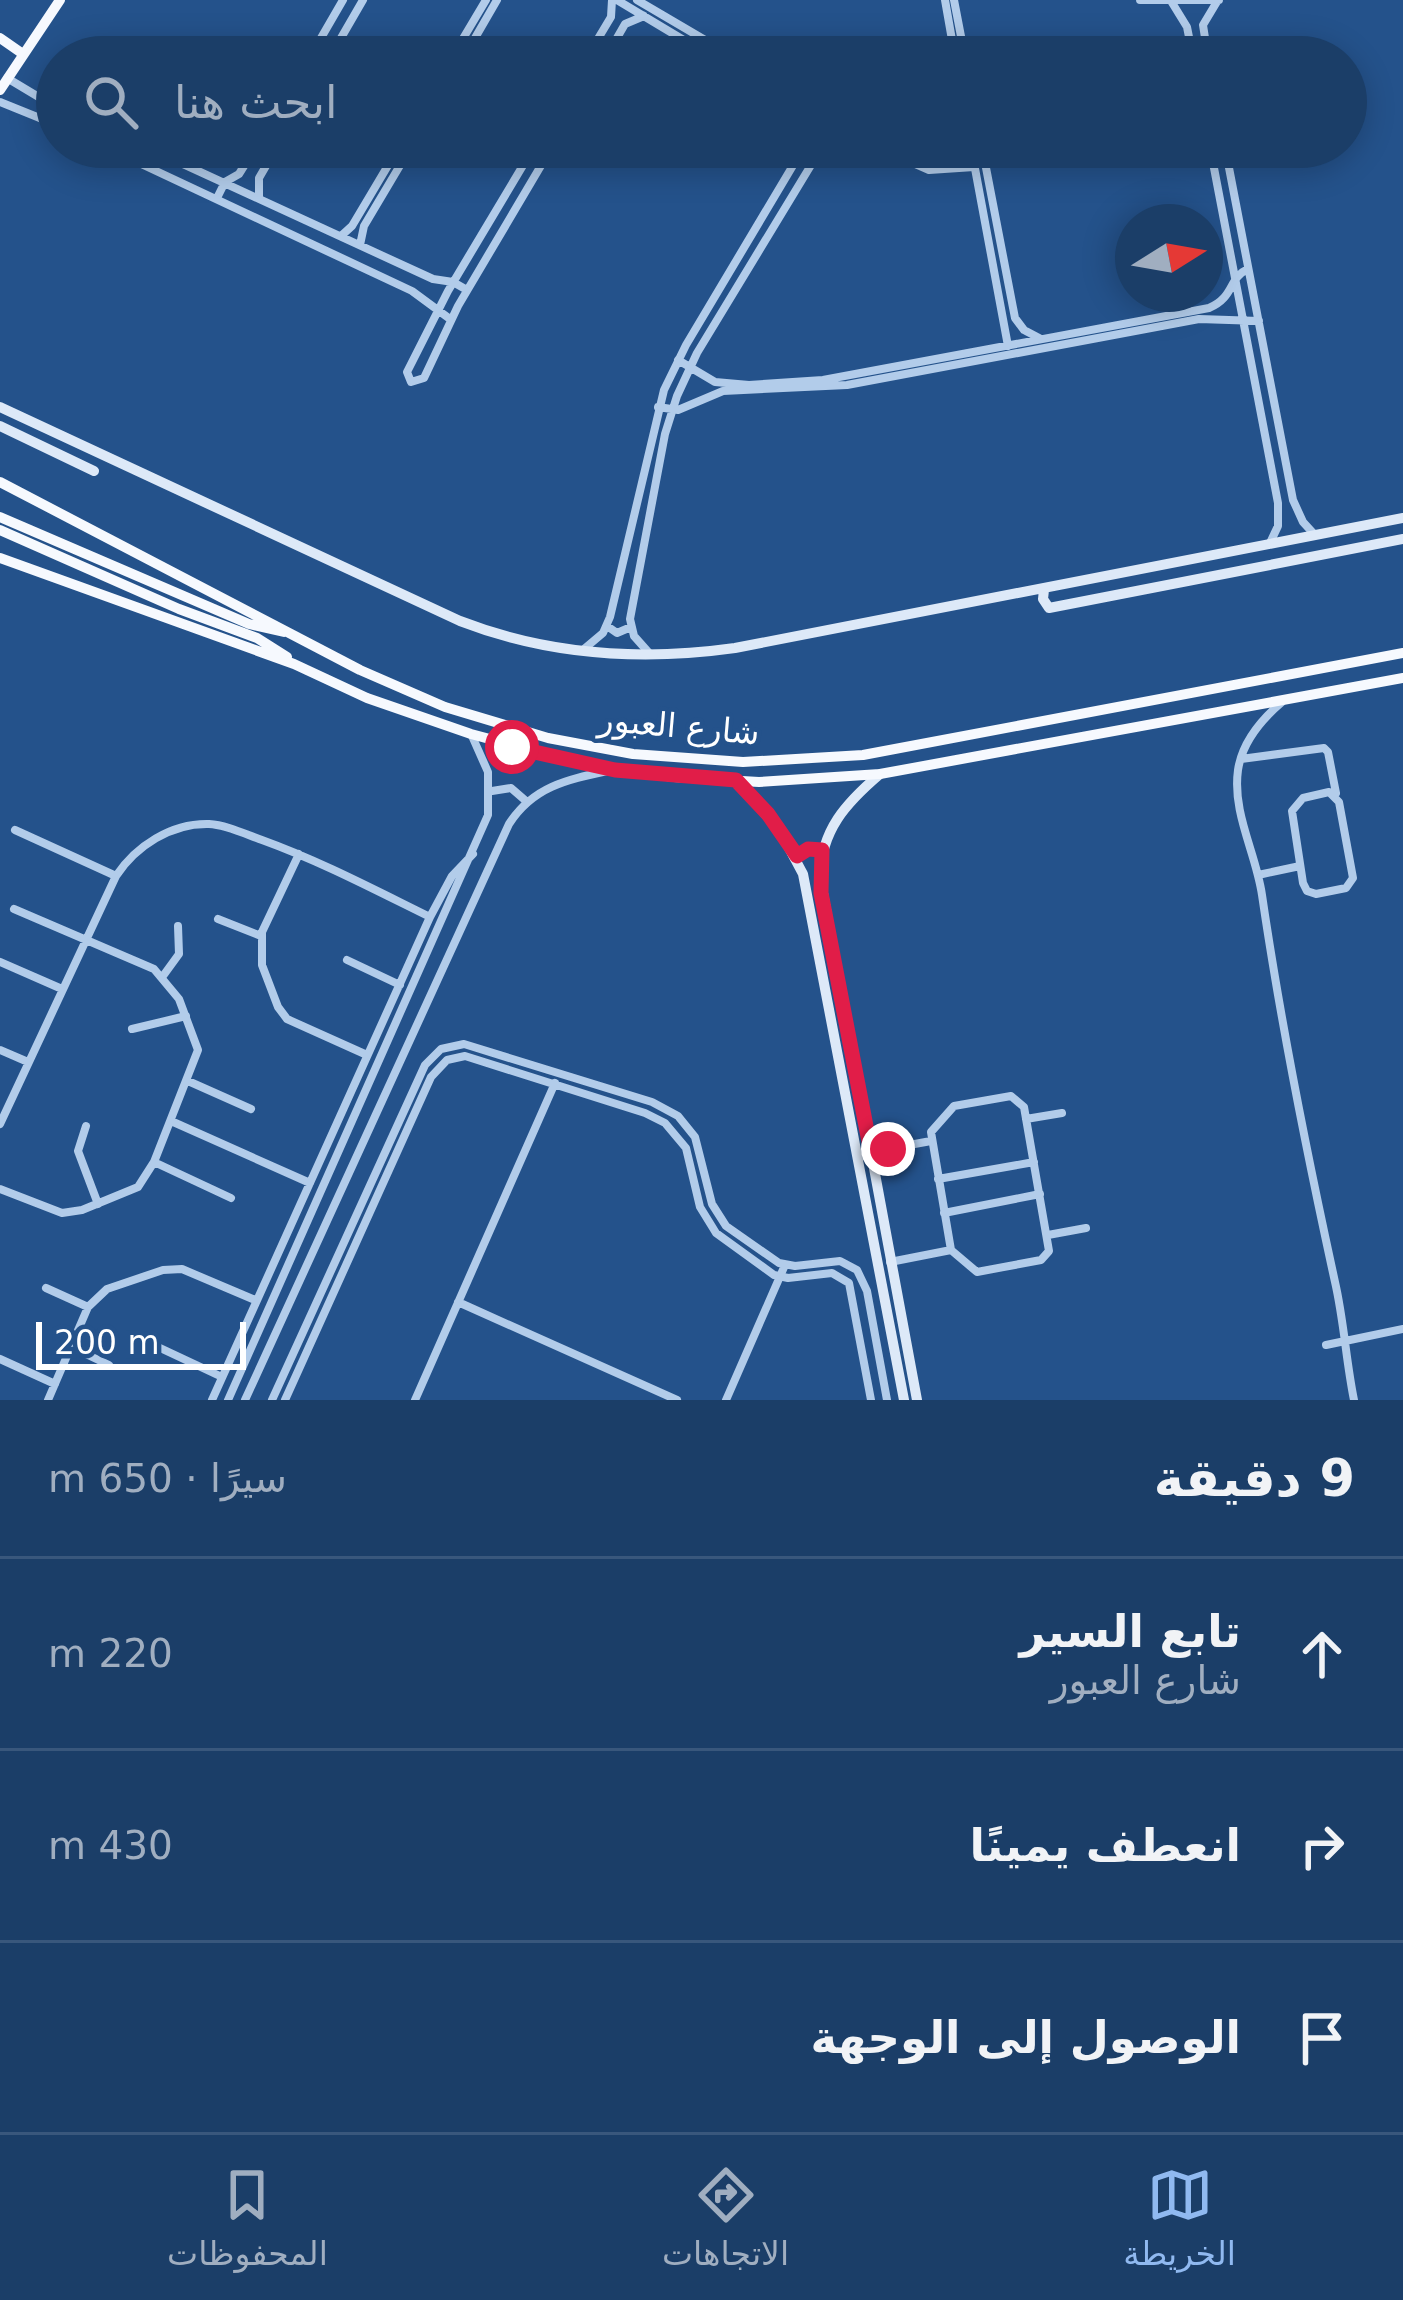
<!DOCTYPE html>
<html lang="ar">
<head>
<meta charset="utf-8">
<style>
	body { margin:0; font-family:"DejaVu Sans",Vazirmatn,sans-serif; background:#284971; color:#f1f3f6; direction:rtl }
	.compass { position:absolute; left:1115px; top:204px; width:108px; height:108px; border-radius:50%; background:#1b3e68; box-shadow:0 6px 30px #0003; rotate:79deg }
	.scale { position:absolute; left:36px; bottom:30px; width:210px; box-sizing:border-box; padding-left:12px; border:6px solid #fff; border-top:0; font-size:33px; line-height:42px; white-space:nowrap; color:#fff; -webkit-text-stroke:9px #24528b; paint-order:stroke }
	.stop { position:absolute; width:36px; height:36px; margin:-27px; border:9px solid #e11d48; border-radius:50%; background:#fff }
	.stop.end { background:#e11d48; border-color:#fff; box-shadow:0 3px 12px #0008 }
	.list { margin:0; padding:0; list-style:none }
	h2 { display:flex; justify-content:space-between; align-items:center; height:156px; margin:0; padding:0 48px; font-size:51px }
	h2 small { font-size:39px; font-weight:400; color:#a0aec0 }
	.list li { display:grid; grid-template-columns:78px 1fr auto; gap:36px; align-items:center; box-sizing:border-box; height:192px; padding:0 48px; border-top:3px solid #39577c }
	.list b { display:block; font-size:45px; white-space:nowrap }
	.list p { margin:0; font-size:39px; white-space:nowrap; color:#a0aec0 }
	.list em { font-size:39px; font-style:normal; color:#a0aec0 }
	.icon { flex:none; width:66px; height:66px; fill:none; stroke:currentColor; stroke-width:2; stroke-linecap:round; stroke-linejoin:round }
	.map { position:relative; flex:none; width:1403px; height:1400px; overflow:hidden; direction:ltr }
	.search { position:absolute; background:#1b3e68; box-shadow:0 6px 30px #0003; left:36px; right:36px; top:36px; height:132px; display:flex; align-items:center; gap:30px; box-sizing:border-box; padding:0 42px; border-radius:66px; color:#a0aec0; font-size:45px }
	.sheet { height:732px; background:#1b3e68 }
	nav { display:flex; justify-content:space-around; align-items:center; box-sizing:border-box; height:168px; border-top:3px solid #39577c; background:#1b3e68; font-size:33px; color:#a0aec0 }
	nav a { display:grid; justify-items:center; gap:6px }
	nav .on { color:#90b9f0 }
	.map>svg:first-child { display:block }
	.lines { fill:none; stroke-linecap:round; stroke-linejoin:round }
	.street { stroke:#b2ccea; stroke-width:8 }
	.secondary { stroke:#dde9f8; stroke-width:10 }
	.primary { stroke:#f6f9fe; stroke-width:10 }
	.route { stroke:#e11d48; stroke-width:15 }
	.labels { text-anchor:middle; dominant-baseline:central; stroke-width:9; stroke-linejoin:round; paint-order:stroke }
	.street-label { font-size:33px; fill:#fff; stroke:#24528b }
</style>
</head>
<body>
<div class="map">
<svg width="1403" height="1400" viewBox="0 0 1403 1400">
	<rect width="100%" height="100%" fill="#24528b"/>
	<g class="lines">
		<path class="street" d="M617,0L712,57
			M637,0L734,57
			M945,0L955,57
			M954,0L965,57
			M1140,0H1219
			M1171,1L1187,27L1193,57
			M310,57L343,0
			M330,57L363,0
			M452,57L486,0
			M464,57L497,0
			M587,57L611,17L612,0
			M606,57L625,24L644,16
			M1208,57L1203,25L1218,0
			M7,78L57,108
			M0,102L57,125
			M105,147L412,291L450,319
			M146,147L433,279L453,282L467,290
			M534,147L448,291L407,372L411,382L424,378L458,306L552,147
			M877,147L929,170L974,167
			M971,147L1008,346
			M982,147L1015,318L1024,330L1041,339
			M1210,147L1278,503V526L1270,543
			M1225,147L1293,500L1303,522L1314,534
			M259,197V178L277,147
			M217,198L225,182L239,174L256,147
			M341,236L352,226L399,147
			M360,245L364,226L411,147
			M678,360L715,382L749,385L823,380L1209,308C1235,297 1228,278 1248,269
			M658,407L678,410L723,391L847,385L1199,319L1259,321
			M607,626L617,633L631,627
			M584,649L603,633L610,617L664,390L686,345L804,147
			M650,654L634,636L630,619L665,434L677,396L697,353L822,147
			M1282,702C1262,719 1242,743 1238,770C1232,813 1256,853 1262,895C1281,1025 1307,1154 1335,1282C1344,1321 1346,1361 1354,1400
			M1241,759L1324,748L1328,752L1336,793
			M492,791L511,788L526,801
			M1329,792L1339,802L1353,878L1346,888L1316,894L1307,891L1303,883L1292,811L1303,798Z
			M15,830L116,876
			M299,854L262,932V965L278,1007L287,1019L367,1055
			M1258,875L1300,866
			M218,919L261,936
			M347,960L400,985
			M0,962L62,989
			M163,976L179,954L178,926
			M132,1029L186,1016
			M0,1050L28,1062
			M188,1081L251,1109
			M1011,1096L1024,1107L1049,1251L1041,1260L977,1272L951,1250L931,1132L954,1106Z
			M1026,1119L1062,1113
			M171,1121L310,1183
			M0,1124L116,876C136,846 171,823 209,824C227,825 245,834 262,840C320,861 375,890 430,917
			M86,1126L78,1151L98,1204
			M871,1152L931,1141
			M154,1162L231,1198
			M938,1179L1034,1162
			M0,1189L62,1213L82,1210L138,1187L154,1162L198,1050L179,999L154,969L14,909
			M944,1213L1040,1194
			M1048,1235L1086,1228
			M890,1262L951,1250
			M46,1288L88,1307
			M458,1302L677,1400
			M1326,1345L1403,1329
			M71,1347L109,1365
			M158,1347L222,1377
			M0,1359L55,1384
			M48,1400L88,1307L107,1289L163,1270L182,1269L255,1300
			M212,1400L430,917L452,876L473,854
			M228,1400L488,815V772L472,736
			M245,1400L509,824C534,785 570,779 612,770
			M272,1400L425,1065L441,1049L464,1044L652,1102L678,1116L695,1137L712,1204L726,1226L779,1263L795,1266L840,1261L857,1270L867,1291L887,1400
			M285,1400L431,1077L447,1060L465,1056L645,1113L665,1123L686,1148L700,1207L716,1233L774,1275L788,1278L832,1273L849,1283L871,1400
			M415,1400L555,1083
			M726,1400L785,1265"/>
		<path class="secondary" d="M0,407L460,621C548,655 642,661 735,648L1403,518
			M0,426L94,471
			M1044,590L1043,599L1049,608L1403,539
			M880,774C846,803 821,830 820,877L917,1400
			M736,780L780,831L803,874L904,1400"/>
		<path class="primary" d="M0,38L23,54
			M0,90L60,0
			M0,482L360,670L445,707L548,738L633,754L743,762L863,755L1403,653
			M0,517L249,624L284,632
			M0,530L179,609L257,638L287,657
			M0,558L294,664L367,698L471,734L586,765L674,777L759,782L880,774L1403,678"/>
	</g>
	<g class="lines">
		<path class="route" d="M512,747L615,770L736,780L768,814L797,856L808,849L822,850L821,893L871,1152L888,1149"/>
	</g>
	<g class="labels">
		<g class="street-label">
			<text transform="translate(679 726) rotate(5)">شارع العبور</text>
		</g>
	</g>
</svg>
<svg class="compass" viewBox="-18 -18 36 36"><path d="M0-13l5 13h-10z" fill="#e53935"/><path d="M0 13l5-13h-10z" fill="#a0aec0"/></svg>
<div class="scale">200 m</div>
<div class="stop" style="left:512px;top:747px"></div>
<div class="stop end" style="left:888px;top:1149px"></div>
<div class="search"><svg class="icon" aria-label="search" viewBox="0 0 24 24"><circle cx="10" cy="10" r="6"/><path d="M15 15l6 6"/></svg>ابحث هنا</div>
</div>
<section class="sheet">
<h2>9 دقيقة<small>سيرًا · 650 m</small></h2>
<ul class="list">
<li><svg class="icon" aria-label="ahead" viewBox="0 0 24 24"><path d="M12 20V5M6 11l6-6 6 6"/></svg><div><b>تابع السير</b><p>شارع العبور</p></div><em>220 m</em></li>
<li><svg class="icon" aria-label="right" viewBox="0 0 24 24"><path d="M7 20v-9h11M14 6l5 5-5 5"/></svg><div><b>انعطف يمينًا</b></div><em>430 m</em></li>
<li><svg class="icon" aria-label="arrive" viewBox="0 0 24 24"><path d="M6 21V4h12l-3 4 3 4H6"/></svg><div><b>الوصول إلى الوجهة</b></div></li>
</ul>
</section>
<nav>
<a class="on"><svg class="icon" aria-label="map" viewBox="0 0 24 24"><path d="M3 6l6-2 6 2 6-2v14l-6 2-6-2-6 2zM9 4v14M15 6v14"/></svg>الخريطة</a>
<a><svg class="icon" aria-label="directions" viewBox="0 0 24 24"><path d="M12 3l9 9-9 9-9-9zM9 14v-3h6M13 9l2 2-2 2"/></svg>الاتجاهات</a>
<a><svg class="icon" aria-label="saved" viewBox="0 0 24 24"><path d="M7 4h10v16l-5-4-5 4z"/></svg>المحفوظات</a>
</nav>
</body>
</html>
